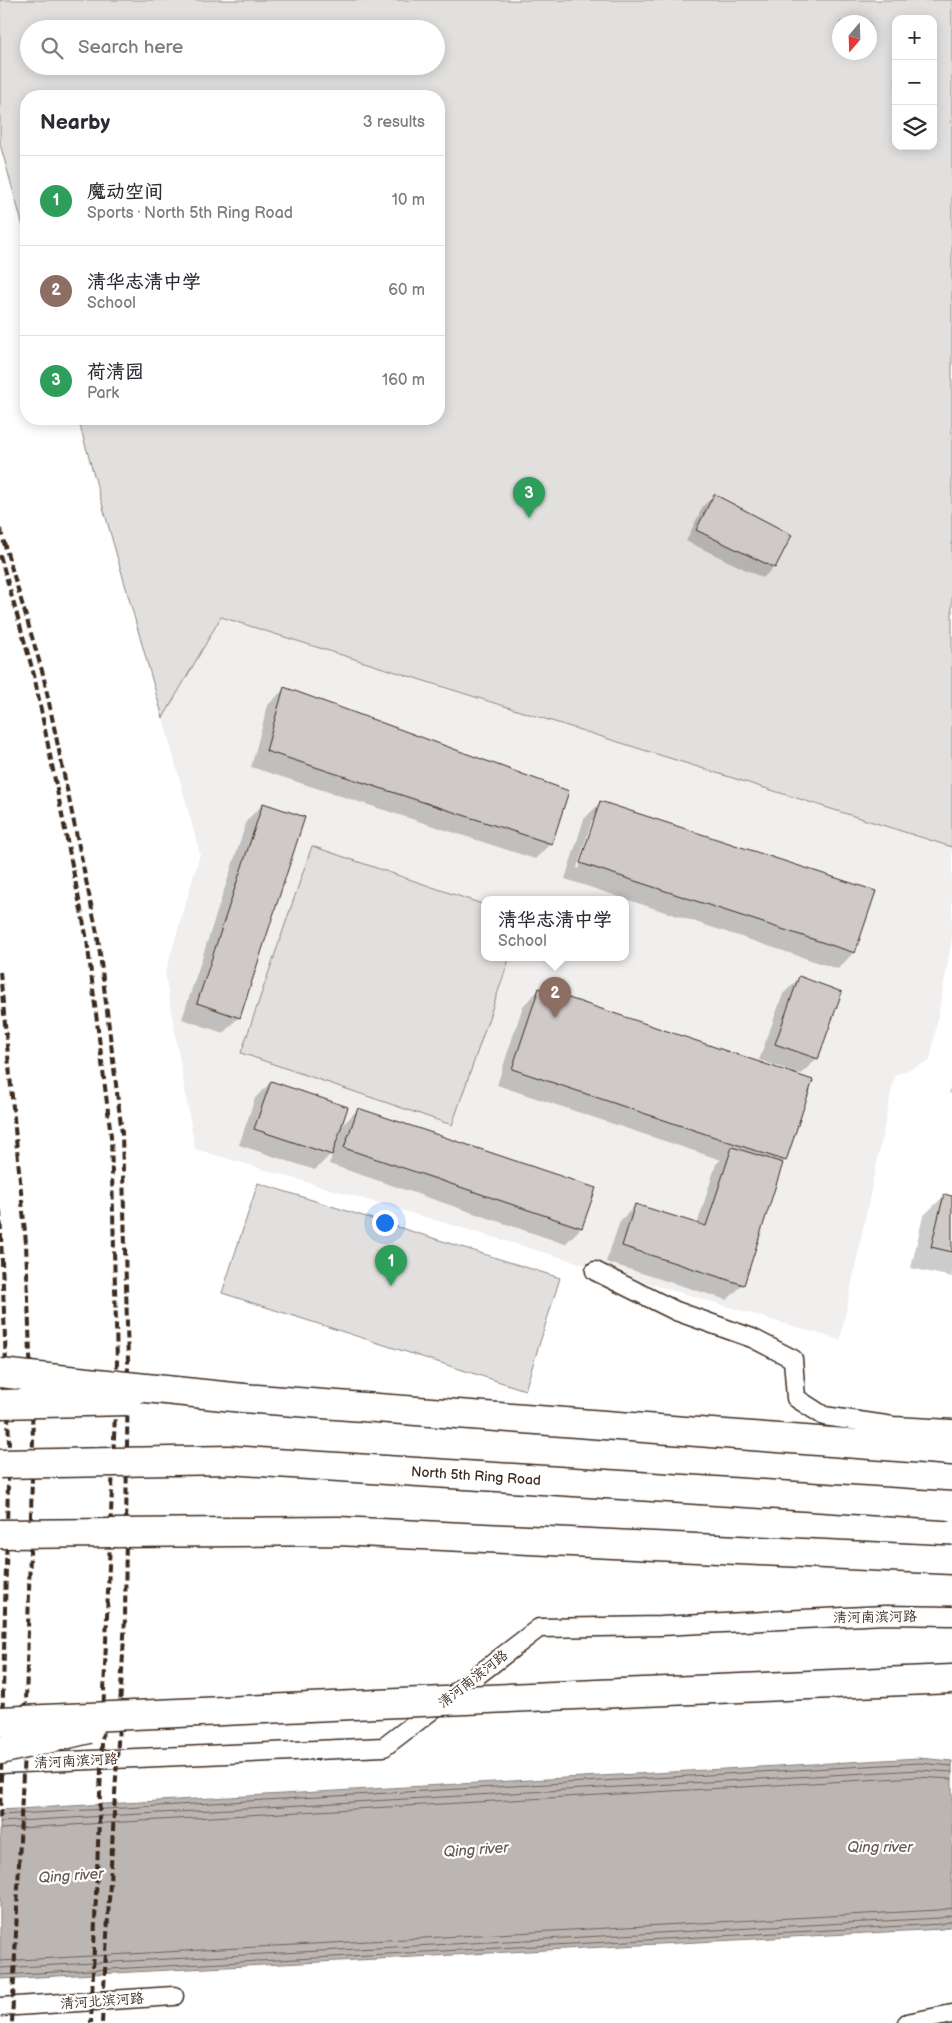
<!DOCTYPE html>
<html lang="en">
<head>
<meta charset="utf-8">
<style>
	body { margin:0; font-family:"Balsamiq Sans","LXGW WenKai TC",sans-serif; background:#f2f2f3; color:#2b2b33 }
	.controls { position:absolute; right:15px; top:15px; display:grid; overflow:hidden; border-radius:10px; box-shadow:0 2px 12px #0003 }
	.controls button { width:45px; height:45px; display:grid; place-items:center; padding:0; border:0; border-bottom:1px solid #e1e1e2; background:#fff; color:#2b2b33; font:25px sans-serif }
	.compass { position:absolute; left:832px; top:15px; width:45px; height:45px; border-radius:50%; background:#fff; box-shadow:0 2px 12px #0003; rotate:199deg }
	.you { position:absolute; left:384px; top:1222px; width:18px; height:18px; margin:-12px; border:4px solid #fff; border-radius:50%; background:#1a73e8; box-shadow:0 0 0 8px #1a73e833 }
	.badge { display:grid; place-items:center; width:32px; height:32px; border-radius:50%; background:#ea580c; color:#fff; font-size:16px; font-weight:700 }
	.pin { position:absolute; translate:-50% -41px; filter:drop-shadow(0 1px 2px #0008) }
	.pin::after { content:''; position:absolute; top:26px; width:18px; height:15px; background:inherit; clip-path:polygon(0 0,100% 0,50% 100%) }
	.popup { position:absolute; left:481px; top:896px; width:148px; height:65px; box-sizing:border-box; display:grid; place-content:center; border-radius:10px; background:#fff; filter:drop-shadow(0 1px 4px #0005); font-size:16px; white-space:nowrap; color:#7c7c81 }
	.popup b { font-size:19px; color:#2b2b33 }
	.popup::after { content:''; position:absolute; left:50%; top:100%; margin-left:-10px; border:10px solid transparent; border-top-color:#fff }
	.list { margin:0; padding:0; list-style:none }
	h2 { display:flex; justify-content:space-between; align-items:center; height:65px; margin:0; padding:0 20px; font-size:21px }
	h2 small { font-size:16px; font-weight:400; color:#7c7c81 }
	.list li { display:grid; grid-template-columns:32px 1fr auto; gap:15px; align-items:center; box-sizing:border-box; height:90px; padding:0 20px; border-top:1px solid #e1e1e2 }
	.list b { display:block; font-size:19px; white-space:nowrap }
	.list p { margin:0; font-size:16px; white-space:nowrap; color:#7c7c81 }
	.list em { font-size:16px; font-style:normal; color:#7c7c81 }
	.icon { flex:none; width:28px; height:28px; fill:none; stroke:currentColor; stroke-width:2; stroke-linecap:round; stroke-linejoin:round }
	.map { position:relative; flex:none; width:952px; height:2023px; overflow:hidden }
	.search { position:absolute; background:#fff; box-shadow:0 2px 12px #0003; left:20px; top:20px; width:425px; height:55px; display:flex; align-items:center; gap:12px; box-sizing:border-box; padding:0 18px; border-radius:28px; color:#7c7c81; font-size:19px }
	.panel { position:absolute; background:#fff; box-shadow:0 2px 12px #0003; left:20px; top:90px; width:425px; height:335px; border-radius:20px }
	.map>svg:first-child { display:block }
	.built { fill:#f1efee; fill-rule:evenodd }
	.green { fill:#e2e0de; stroke:#8e857e; fill-rule:evenodd }
	.water { fill:#bcb6b3; stroke:#887e77 }
	.shadow { fill:#0003; fill-rule:evenodd }
	.lines { fill:none; stroke-linecap:round; stroke-linejoin:round }
	.shore { stroke:#6f625a; stroke-width:1 }
	.building { fill:#cfcac7; stroke:#3b2a1e }
	.lane-casing { stroke:#3b2a1e; stroke-width:21 }
	.highway-casing { stroke:#3b2a1e; stroke-width:31 }
	.lane { stroke:#fff; stroke-width:18 }
	.highway { stroke:#fff; stroke-width:28 }
	.rail { stroke:#3b2a1e; stroke-width:4; stroke-dasharray:8 4; stroke-linecap:butt }
	.highway-bridge-casing { stroke:#3b2a1e; stroke-width:31; stroke-linecap:butt }
	.highway-bridge { stroke:#fff; stroke-width:28 }
	.labels { text-anchor:middle; dominant-baseline:central; stroke-width:4.5; stroke-linejoin:round; paint-order:stroke }
	.street-label { font-size:14px; fill:#3b2a1e; stroke:#fff }
	.water-label { font-size:15px; font-style:italic; fill:#685b52; stroke:#fff }
</style>
</head>
<body>
<div class="map">
<svg width="952" height="2023" viewBox="0 0 952 2023">
	<rect width="100%" height="100%" fill="#fff"/>
	<filter id="ink" filterUnits="userSpaceOnUse"><feTurbulence type="fractalNoise" baseFrequency=".02" numOctaves="2"/><feDisplacementMap in="SourceGraphic" scale="10" xChannelSelector="R" yChannelSelector="G"/><feConvolveMatrix kernelMatrix="1 2 1 2 8 2 1 2 1" color-interpolation-filters="sRGB"/></filter>
	<g filter="url(#ink)">
		<path class="built" d="M220,617L952,847V939L930,1061L895,1075L840,1340L195,1149L165,974L200,854L163,718ZM485,899H625V957H485Z"/>
		<path class="green" d="M0,0H952V847L221,617L163,718L78,419H439V96H26V237L0,144ZM896,19H933V146H896ZM840,22H870V52H840ZM29,29H436V66H29Z
			M312,846L485,905V957H510L452,1125L241,1053Z
			M258,1183L560,1278L525,1390L222,1293Z"/>
		<path class="water" d="M919,1758L952,1761V1926L942,1929L0,1979V1810Z"/>
		<path class="shadow" d="M714,496L791,535L774,567L763,578L686,541L703,506Z
			M284,689L551,843L535,859L251,767L268,705Z
			M600,803L854,952L838,969L565,879L584,819ZM592,820H595L579,869L577,868Z
			M263,804L239,1017L223,1033L182,1019L247,820Z
			M799,978L817,1058L801,1074L759,1060L783,994Z
			M539,990L785,1160L782,1163L743,1284L727,1300L606,1262L620,1221L636,1205L697,1225L716,1164L721,1160L497,1085L523,1006Z
			M952,1081V1094L949,1093Z
			M271,1082L340,1128L358,1109L581,1228L565,1244L329,1164L333,1152L315,1170L239,1145L255,1098Z
			M944,1196L952,1197V1277L911,1268L923,1216Z"/>
		<g class="lines">
			<path class="shore" d="M0,1815L919,1763L952,1766
				M0,1822L919,1770L952,1772
				M0,1829L918,1777L952,1779
				M0,1961L939,1910L952,1908
				M0,1968L940,1918L952,1915
				M0,1975L941,1924L952,1921"/>
		</g>
		<path class="building" d="M714,494L792,535L775,568L696,530Z
			M284,687L569,791L552,844L266,751Z
			M600,801L876,891L855,953L580,863Z
			M263,803L305,817L240,1018L197,1003Z
			M799,976L842,992L818,1059L775,1044Z
			M539,988L813,1080L786,1161L512,1069Z
			M271,1081L348,1107L332,1155L254,1129Z
			M358,1108L596,1188L582,1228L344,1148Z
			M732,1147L783,1163L744,1285L622,1246L635,1204L706,1226Z
			M944,1194L952,1196V1252L931,1247Z"/>
		<g class="lines">
			<g class="lane-casing">
				<path id="lane" d="M595,1271L676,1311L752,1338L793,1359L796,1398L824,1416L893,1426L952,1429
					M0,1764L384,1747L539,1628L661,1626L885,1615L952,1616
					M0,2007L174,1996
					M907,2023L952,2014"/>
			</g>
			<g class="highway-casing">
				<path id="highway" d="M243,1398L952,1451
					M620,1693L952,1679"/>
			</g>
			<use href="#lane" class="lane"/>
			<use href="#highway" class="highway"/>
			<path class="rail" d="M0,529L43,674L98,938L122,1133L128,1362L125,1619L102,2023
				M0,555L34,675L87,940L111,1136L117,1362L91,2023
				M0,972L26,1243L33,1439L26,1705L12,2023
				M0,1210L9,1442L0,1819"/>
			<g class="highway-bridge-casing">
				<path id="highway-bridge" d="M0,1373L243,1398
					M0,1404L127,1401
					M0,1464L229,1460L952,1506
					M0,1534L338,1531L952,1560
					M0,1721L620,1693
					M0,1750L89,1729"/>
			</g>
			<use href="#highway-bridge" class="highway-bridge"/>
		</g>
	</g>
	<g class="labels">
		<g class="street-label">
			<text transform="translate(476 1476) rotate(4)">North 5th Ring Road</text>
			<text transform="translate(875 1617) rotate(-1)">清河南滨河路</text>
			<text transform="translate(473 1679) rotate(-38)">清河南滨河路</text>
			<text transform="translate(76 1761) rotate(-3)">清河南滨河路</text>
			<text transform="translate(102 2001) rotate(-4)">清河北滨河路</text>
		</g>
		<g class="water-label">
			<text x="880" y="1847">Qing river</text>
			<text transform="translate(476 1850) rotate(-4)">Qing river</text>
			<text transform="translate(71 1876) rotate(-4)">Qing river</text>
		</g>
	</g>
</svg>
<div class="controls">
<button>+</button>
<button>−</button>
<button><svg class="icon" aria-label="layers" viewBox="0 0 24 24"><path d="M12 4l9 5-9 5-9-5zM3 14l9 5 9-5"/></svg></button>
</div>
<svg class="compass" viewBox="-18 -18 36 36"><path d="M0-13l5 13h-10z" fill="#e53935"/><path d="M0 13l5-13h-10z" fill="#7c7c81"/></svg>
<div class="you"></div>
<div class="pin badge" style="left:391px;top:1286px;background:#2e9e5b">1</div>
<div class="pin badge" style="left:555px;top:1018px;background:#8d6e63">2</div>
<div class="popup"><b>清华志清中学</b>School</div>
<div class="pin badge" style="left:529px;top:518px;background:#2e9e5b">3</div>
<div class="search"><svg class="icon" aria-label="search" viewBox="0 0 24 24"><circle cx="10" cy="10" r="6"/><path d="M15 15l6 6"/></svg>Search here</div>
<section class="panel">
<h2>Nearby<small>3 results</small></h2>
<ul class="list">
<li><span class="badge" style="background:#2e9e5b">1</span><div><b>魔动空间</b><p>Sports · North 5th Ring Road</p></div><em>10 m</em></li>
<li><span class="badge" style="background:#8d6e63">2</span><div><b>清华志清中学</b><p>School</p></div><em>60 m</em></li>
<li><span class="badge" style="background:#2e9e5b">3</span><div><b>荷清园</b><p>Park</p></div><em>160 m</em></li>
</ul>
</section>
</div>
</body>
</html>
